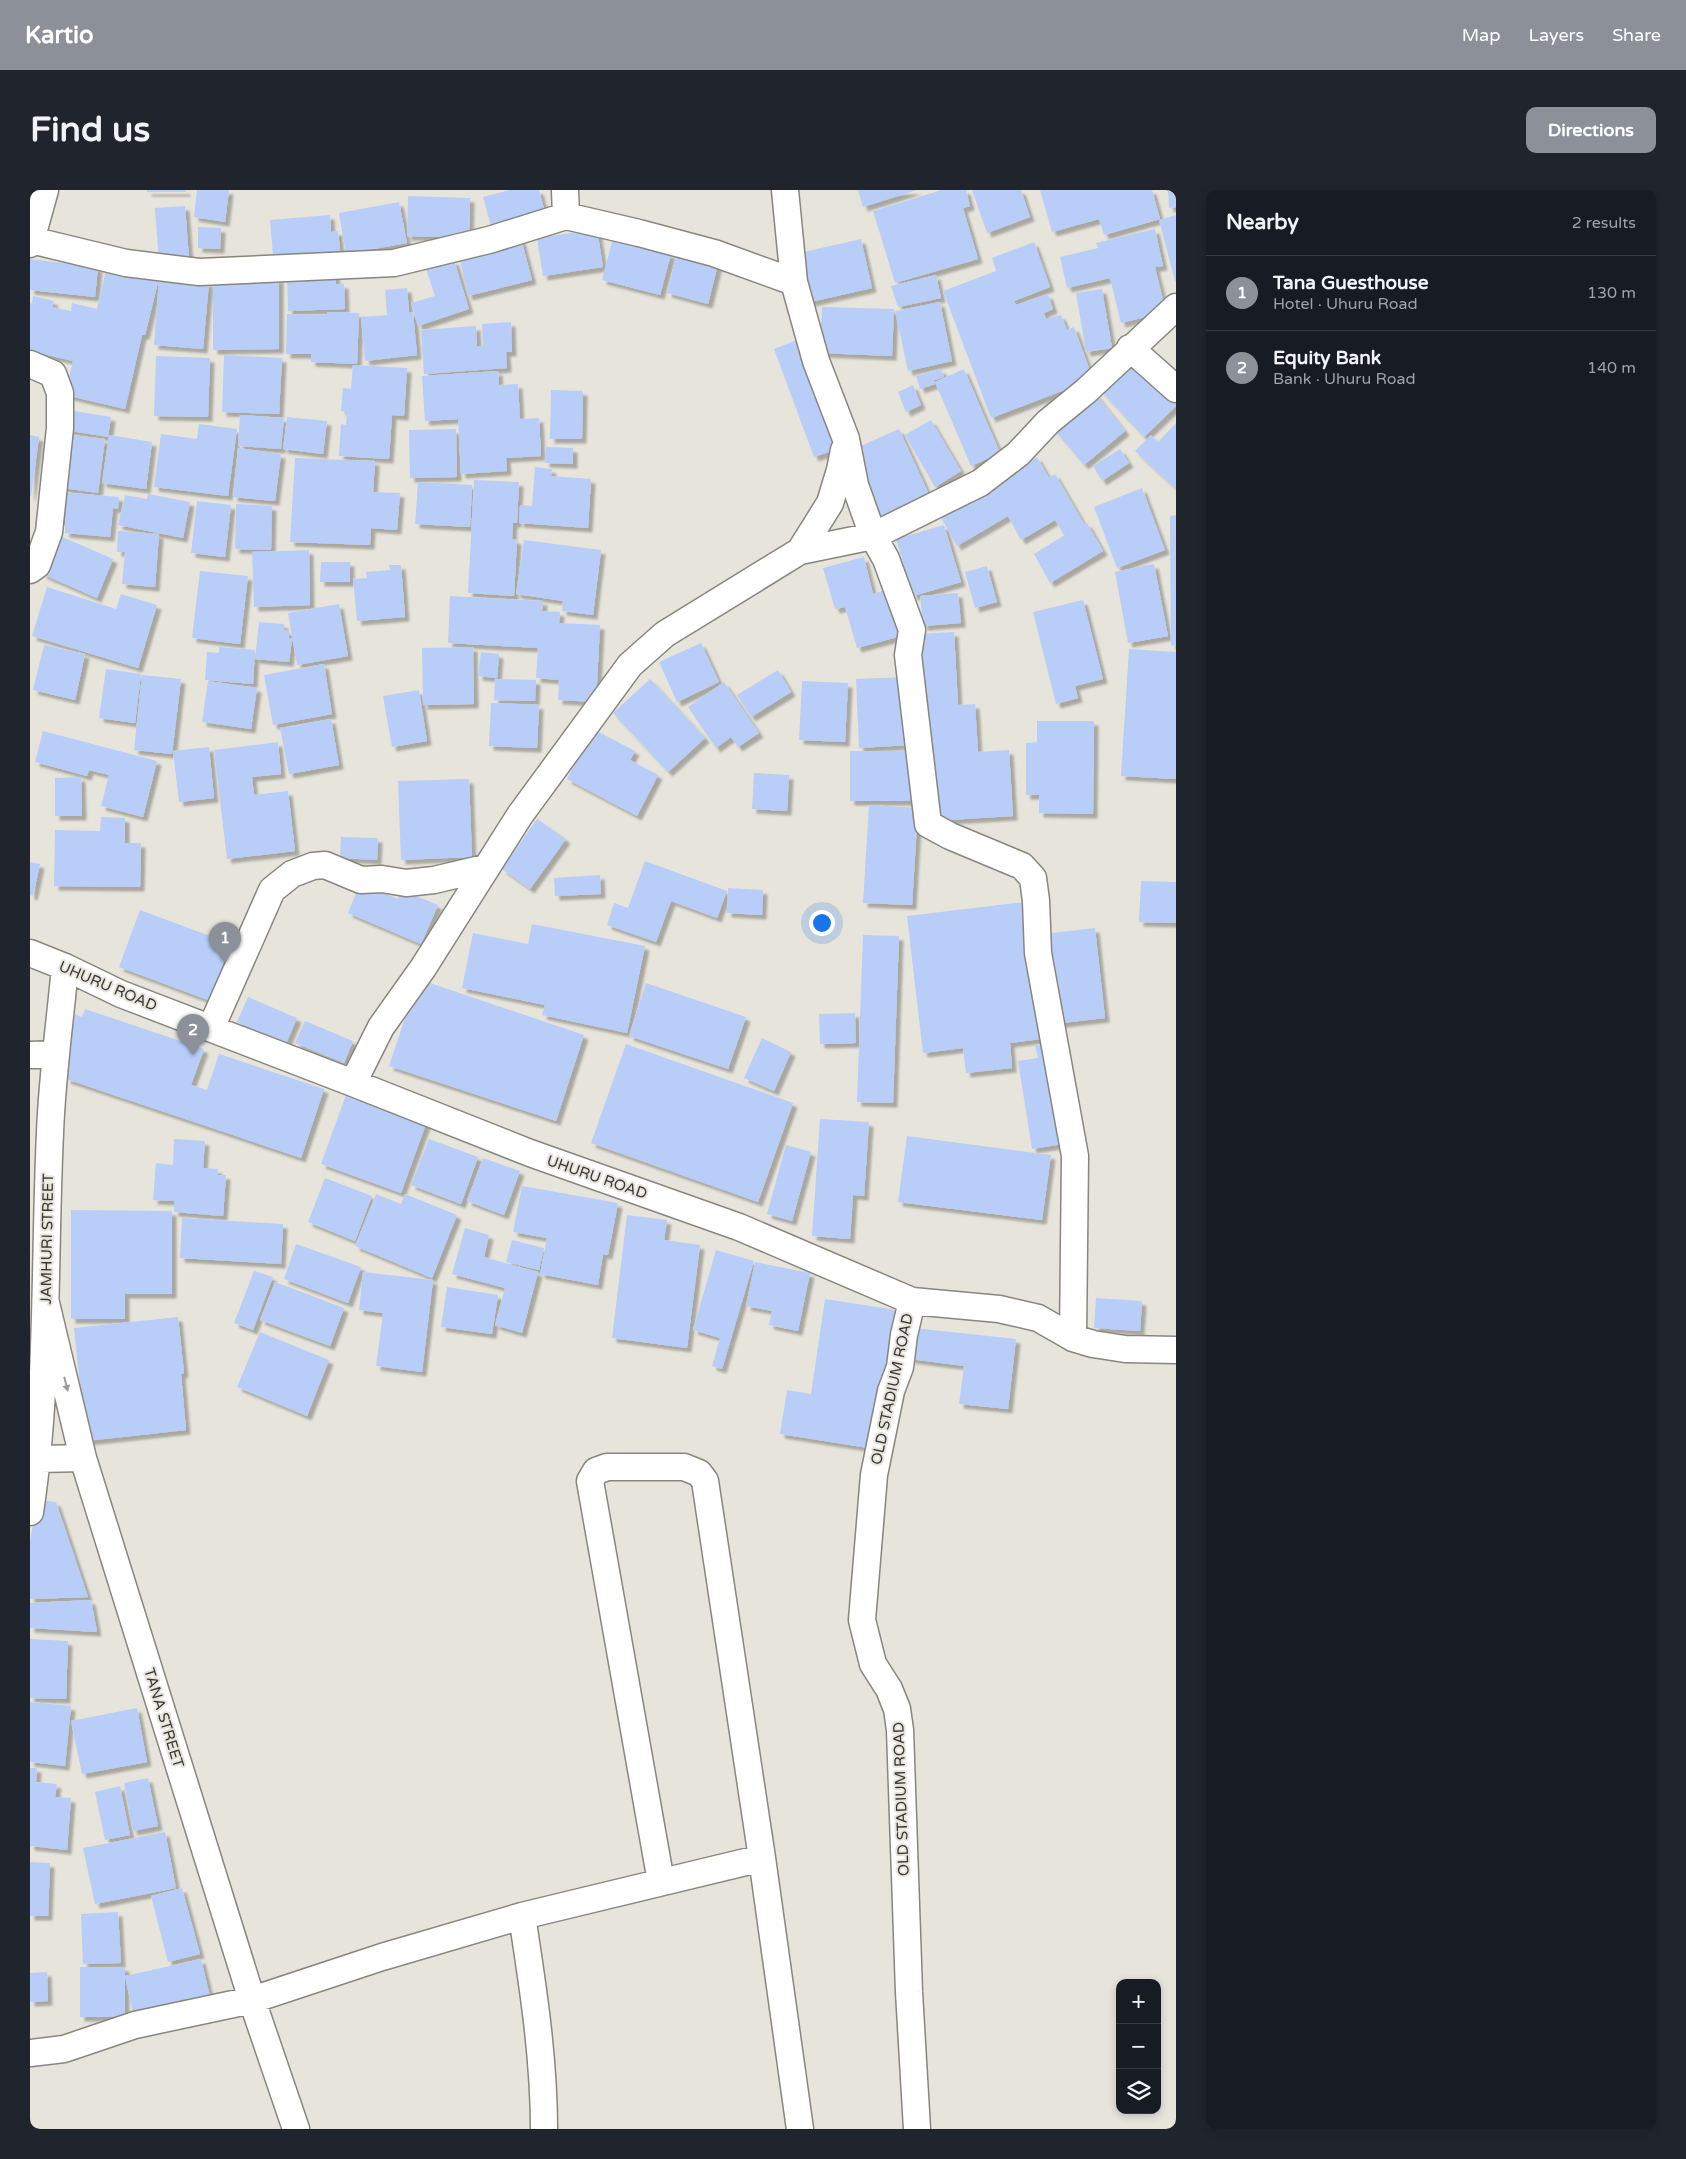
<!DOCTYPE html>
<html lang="en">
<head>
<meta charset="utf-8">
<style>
	body { margin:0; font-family:"Varela Round",sans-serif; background:#20242c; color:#f1f3f6 }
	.controls { position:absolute; right:15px; bottom:15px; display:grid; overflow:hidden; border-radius:10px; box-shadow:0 2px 8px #0003 }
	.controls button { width:45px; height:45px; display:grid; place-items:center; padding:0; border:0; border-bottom:1px solid #363941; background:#171b24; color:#f1f3f6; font:25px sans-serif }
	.you { position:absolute; left:791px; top:732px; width:18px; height:18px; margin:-12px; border:4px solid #fff; border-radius:50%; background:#1a73e8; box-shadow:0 0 0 8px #1a73e833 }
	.badge { display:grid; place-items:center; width:32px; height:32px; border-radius:50%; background:#8c9099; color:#fff; font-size:16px; font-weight:700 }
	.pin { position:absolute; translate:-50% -41px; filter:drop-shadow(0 1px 2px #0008) }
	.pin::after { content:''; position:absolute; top:26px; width:18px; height:15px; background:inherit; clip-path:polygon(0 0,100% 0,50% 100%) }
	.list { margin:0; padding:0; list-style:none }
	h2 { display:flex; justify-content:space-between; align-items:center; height:65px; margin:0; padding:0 20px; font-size:21px }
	h2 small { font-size:16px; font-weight:400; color:#9ea1a6 }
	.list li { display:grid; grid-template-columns:32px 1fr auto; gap:15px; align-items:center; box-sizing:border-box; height:75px; padding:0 20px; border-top:1px solid #363941 }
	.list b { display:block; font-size:19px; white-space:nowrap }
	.list p { margin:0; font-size:16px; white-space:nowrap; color:#9ea1a6 }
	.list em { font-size:16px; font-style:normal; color:#9ea1a6 }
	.icon { flex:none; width:28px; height:28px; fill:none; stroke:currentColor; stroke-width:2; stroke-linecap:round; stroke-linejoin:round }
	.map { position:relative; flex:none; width:1146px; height:1939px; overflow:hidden; border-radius:10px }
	header { display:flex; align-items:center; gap:30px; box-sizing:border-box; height:70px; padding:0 25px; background:#8c9099; color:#fff }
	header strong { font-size:24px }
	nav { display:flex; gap:28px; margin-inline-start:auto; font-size:18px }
	.intro { display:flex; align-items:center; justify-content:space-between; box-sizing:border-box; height:120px; padding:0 30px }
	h1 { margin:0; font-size:35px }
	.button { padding:12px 22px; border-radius:10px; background:#8c9099; color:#fff; font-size:18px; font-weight:700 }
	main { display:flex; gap:30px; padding:0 30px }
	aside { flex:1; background:#171b24; border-radius:10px; box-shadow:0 2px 8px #0003 }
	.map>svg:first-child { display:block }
	.building { fill:#b8cef9; filter:url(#shadow) }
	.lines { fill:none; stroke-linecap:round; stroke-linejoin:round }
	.street-casing { stroke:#88867e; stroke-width:29 }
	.street { stroke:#fff; stroke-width:26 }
	.oneway { fill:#9c9b9a }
	.labels { text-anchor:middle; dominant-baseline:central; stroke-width:4; stroke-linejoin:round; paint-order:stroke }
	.street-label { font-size:15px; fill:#383734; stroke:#e6e4db }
</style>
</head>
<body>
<header>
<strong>Kartio</strong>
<nav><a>Map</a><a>Layers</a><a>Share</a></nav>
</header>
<div class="intro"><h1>Find us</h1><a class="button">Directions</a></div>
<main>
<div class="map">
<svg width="1146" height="1939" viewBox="0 0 1146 1939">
	<defs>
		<filter id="shadow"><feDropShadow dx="4.5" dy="4.5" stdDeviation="1" flood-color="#0004"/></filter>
	</defs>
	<rect width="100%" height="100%" fill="#e6e4db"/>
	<path class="building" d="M117,0H156V2H117Z
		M167,0H199L195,32L164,27Z
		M480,0H509L516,26L462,40L453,7Z
		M828,0H887L833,17Z
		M912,0H936L940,16L933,18L948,69L865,93L843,21Z
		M942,0H991L1000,27L957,43Z
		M1010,0H1122L1130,29L1074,45L1069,29L1022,42Z
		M1138,0H1146V17L1139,18Z
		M378,6L440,8L439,48L377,46Z
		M369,12L377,53L316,64L309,23Z
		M155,16L159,69L129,72L125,18Z
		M300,25L301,42L308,41L311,70L244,76L240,30Z
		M1146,25V91H1145L1129,30Z
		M168,37L191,38L190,59L168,58Z
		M567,39L573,77L513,86L507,48Z
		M1125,39L1133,76L1125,77L1136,122L1091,133L1080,88L1037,98L1030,67L1068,58L1066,53Z
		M583,48L641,64L630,105L572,90Z
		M491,49L502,90L438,106L429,66Z
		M831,49L842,98L776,113L765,64Z
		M1004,52L1020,97L984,111L986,115L1018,104L1023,119L1014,123L1016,129L1031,125L1037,140L1044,137L1063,189L961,228L913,101L966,81L962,68Z
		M647,63L688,74L678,114L637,103Z
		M0,69L68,77L65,107L0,100Z
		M424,70L439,119L388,136L381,113L405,106L396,79Z
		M77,76L129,88L115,145H112L95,219L35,205L43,171L0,161V113L2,114L3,106L24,111L22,117L41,121L42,113L67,119Z
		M305,80L306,94H314L315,119L258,121L257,82Z
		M906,85L911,108L868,117L861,96Z
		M249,88V159L183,160V89Z
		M129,89L179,92L173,159L124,155Z
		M377,98L379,122H383L387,165L335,171L331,127L357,125L355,100Z
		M1072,99L1082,158L1056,162L1046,103Z
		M910,112L922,171L878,181L865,121Z
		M792,117L864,119L862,166L790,163Z
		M297,122L329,123L327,174L281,172V164H256L257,124L297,125Z
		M481,132L482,162H476L477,178L394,184L391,140L446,136L447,156H453L452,134Z
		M772,148L813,257L784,267L744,159Z
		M194,165L252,168L249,224L192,222Z
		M126,166L180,168L178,227L124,226Z
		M1105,166L1146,209V216L1114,247L1070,200Z
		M323,175L377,178L374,226L362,225L359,269L309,266L311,234L316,235L317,222L311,221L313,198L321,199Z
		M911,179L914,187L904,190L905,194L890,199L886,186Z
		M934,179L970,263L941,276L905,192Z
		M468,181L469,195L488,194L490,229L509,228L511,266L476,268L477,281L431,284L428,229L395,231L392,186Z
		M883,195L891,215L876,222L868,202Z
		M521,200L553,201L552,249H520Z
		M1064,202L1095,241L1054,275L1022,237Z
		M38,220L81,227L78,247L35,240Z
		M210,225L254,228L251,259L208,256Z
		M257,227L297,231L293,264L253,259Z
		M901,230L931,281L905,297L875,245Z
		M1146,233V299L1105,261L1121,245L1128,252Z
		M169,234L207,239L198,306L124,297L131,244L167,249Z
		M426,239L427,287L380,288L379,240Z
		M869,239L901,309L848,334L824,259Z
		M33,244L75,249L68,303L26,297Z
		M0,245L9,247L1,306H0Z
		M79,245L122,252L116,299L72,293Z
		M516,257L543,258V274L515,273Z
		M208,258L251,264L245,311L203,307Z
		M1090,259L1099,273L1072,291L1063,276Z
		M1007,267L1019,288L1025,284L1054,334L1057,333L1073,361L1020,393L1004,364L1051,335L1034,345L1025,330L991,350L978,326L927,356L909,324Z
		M265,268L345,271L343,302L370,303L367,340L341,338L340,355L260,352Z
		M505,277L522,279L521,286L561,289L558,338L489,333L490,315L502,316Z
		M444,290L489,292L487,333H483L482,349L487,350L484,406L438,403Z
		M388,292L442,295L440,337L385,334Z
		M1112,298L1135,360L1087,378L1064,317Z
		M30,302L89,307L88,319L83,318L80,347L35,343V330H28Z
		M118,304L160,312L153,348L88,335L95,305L117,309Z
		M167,311L201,315L195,367L161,363Z
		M206,314L242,316L241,360L205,359Z
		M1146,325V455L1141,456L1140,326Z
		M914,335L931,392L883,406L866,349Z
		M88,341L129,344L125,397L92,394L95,362H87Z
		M28,345L83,369L67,408L12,384Z
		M494,350L571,360L563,425L532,421L533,411L486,404Z
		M279,360L280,415L224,417L222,362Z
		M834,367L843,404L858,399L871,446L827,458L815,417L805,419L793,378Z
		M291,372H320V392H290Z
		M1124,374L1138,446L1098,453L1085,382Z
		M359,375H371L375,427L327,431L323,389L337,388L336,382L360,380Z
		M957,376L967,412L945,418L935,382Z
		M170,381L218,386L210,454L162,448Z
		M17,397L86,419L91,404L127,415L108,478L2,446Z
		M928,403L931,433L893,436L890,406Z
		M420,406L513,411L512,421L530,422L529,433L570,435L566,512L528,510L529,490L506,488L508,458L418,453Z
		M1053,410L1073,489L1045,496L1048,508L1026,514L1003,422Z
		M309,414L318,466L267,475L258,423Z
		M229,432L254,434V440L259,441V448H262L259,472L225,469Z
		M924,442L928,515L945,514L948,562L979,560L983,626L902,631L890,444Z
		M671,453L689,492L647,512L629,472Z
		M14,455L55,464L45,510L3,500Z
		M189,457L225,460L223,494L175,490L177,462L189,463Z
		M443,457L444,514L393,515L392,458Z
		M1099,459L1146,462V589L1091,586Z
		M451,462L469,464L467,489L506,490L505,511L464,510L465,488L448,486Z
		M294,474L302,524L243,535L234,485Z
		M76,479L111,484L105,533L69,528Z
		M748,480L761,502L721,527L707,505Z
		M112,485L151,489L142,564L104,560Z
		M876,487L879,555L829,558L826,489Z
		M620,489L675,548L638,582L583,523Z
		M178,491L227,498L221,539L172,532Z
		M772,491L818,493L815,552L769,550Z
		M694,492L729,543L708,557L701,547L686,558L658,517Z
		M389,500L397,551L362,557L353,506Z
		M461,513L509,515L507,558L459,556Z
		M301,529L309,575L259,584L250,538Z
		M1007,531H1064L1063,624L1009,623V605H996V553L1007,552Z
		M563,539L605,561L600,570L628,585L607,626L537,589Z
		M13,541L127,571L113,627L71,616L79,585L59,580L57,586L5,572Z
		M248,552L251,584L222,587L224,605L258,601L265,661L197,669L184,560Z
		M179,557L184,608L149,612L143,561Z
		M820,561H881L882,611H820Z
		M724,583L759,585L757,621L722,619Z
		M51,587L52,626H25V588Z
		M439,589L442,667L371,670L368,591Z
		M839,615L888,618L882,715L833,713Z
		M71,627L95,628V653H111L110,697L24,696L25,640L70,641Z
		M507,629L536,649L500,699L472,679Z
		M311,647L348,648L347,670L310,668Z
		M615,671L697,701L687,728L641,711L626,752L577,735L584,713L598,718Z
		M0,672L10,674L3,706L0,705Z
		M570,685L571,704L525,706L524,688Z
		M1111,691L1146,692V733L1109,732Z
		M330,693L368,709L371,700L408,715L391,754L318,723Z
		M698,698L733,700L732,725L697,723Z
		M995,712L1011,849L980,853L982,878L936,883L933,858L893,863L877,726Z
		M110,720L207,756L186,813L89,777Z
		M502,734L615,756L597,843L512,825L515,815L432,798L443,743L498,754Z
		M1065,738L1075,828L1023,834L1013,744Z
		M833,745L869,746L863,913L827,912Z
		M388,789L554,845L526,931L359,876Z
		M616,793L716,827L698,879L599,846Z
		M218,807L267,828L256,854L207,832Z
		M55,819L174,859L161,895L177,900L189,864L294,899L271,968L36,889L40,877L35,876L41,858L34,856L45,824L52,827Z
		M825,823L826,853L790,854L789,824Z
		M275,831L323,851L314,873L265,853Z
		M732,848L761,862L744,901L714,888Z
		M1022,853L1039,953L1002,959L988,871L1008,868L1005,855Z
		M596,854L763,913L728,1012L561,953Z
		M317,902L397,931L371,1003L291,974Z
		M790,929L839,932L834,1006L823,1005L820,1049L782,1046Z
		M877,946L1021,965L1012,1030L868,1012Z
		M144,949L175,951L173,978L188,979L187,985H196L193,1026L144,1022V1011L123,1010L126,973L143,975Z
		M399,949L448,967L431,1014L381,995Z
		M756,955L781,962L762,1031L737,1024Z
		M453,968L490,981L474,1025L437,1011Z
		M295,988L342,1006L325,1051L278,1032Z
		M492,996L588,1013L578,1065L573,1064L568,1095L510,1084L517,1048L483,1042Z
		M346,1004L371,1014L375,1004L427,1025L402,1088L325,1056Z
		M41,1020L142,1021V1104H95V1129H41Z
		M597,1025L637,1030L634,1050L670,1055L657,1158L582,1148Z
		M152,1028L253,1034L251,1074L150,1068Z
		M435,1038L459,1045L454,1067L508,1082L492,1143L465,1135L475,1098L422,1084Z
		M482,1050L514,1058L509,1080L476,1072Z
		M266,1054L331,1077L318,1113L254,1089Z
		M686,1060L724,1071L692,1179L682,1176L690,1148L663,1140Z
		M725,1072L780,1083L768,1141L739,1135L742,1121L716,1116Z
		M224,1081L243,1087L223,1140L204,1133Z
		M333,1082L403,1090L392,1182L346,1176L353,1123L329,1120Z
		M245,1092L314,1118L300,1156L230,1130Z
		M417,1097L468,1105L462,1144L411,1137Z
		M1066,1108L1112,1111L1110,1141L1064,1138Z
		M795,1109L866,1120L845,1259L750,1244L757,1200L781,1204Z
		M148,1127L154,1183L151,1184L156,1240L56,1251L44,1138Z
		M884,1138L986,1149L978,1219L929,1214L934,1176L880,1169Z
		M230,1142L299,1170L277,1226L207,1197Z
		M7,1310L26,1312L58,1407L0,1409V1352Z
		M61,1410L67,1442L0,1438V1413Z
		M0,1449L38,1451L36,1509L0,1508Z
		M0,1512L41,1516L35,1576L0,1572Z
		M107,1518L117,1572L52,1584L41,1531Z
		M0,1578H7L6,1592L27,1594L25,1607L41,1608L37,1660L0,1656Z
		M118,1588L128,1636L103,1641L94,1593Z
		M90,1596L100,1645L75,1650L65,1602Z
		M135,1642L146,1698L65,1714L53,1658Z
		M0,1672L20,1673L18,1726H0Z
		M152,1698L170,1764L138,1772L121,1706Z
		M88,1722L91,1773L53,1774L51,1724Z
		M171,1769L181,1811L104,1828L95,1786Z
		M50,1777H95V1827H50Z
		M17,1782L18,1811L0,1812V1783Z"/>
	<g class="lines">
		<g class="street-casing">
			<path id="street" d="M535,0L536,26
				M755,0L764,92L786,171L816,249L825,295L843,346L856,369L882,440L878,465L898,634L920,646L992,676L1003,688L1006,711L1008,763L1045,966L1043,1148
				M1,50L96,73L169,82L235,79L364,73L459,50L536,26L609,43L684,63L764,92
				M0,54L15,0
				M1100,158L1146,199
				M0,174L23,184L30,203V238L19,342L7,375L0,380
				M770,361L800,313L810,280L814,260
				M0,763L35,777L91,804L323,893L500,963L709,1037L882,1111L969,1119L1008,1128L1043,1148L1063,1154L1095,1159L1146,1160
				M181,838L242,700L262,684L283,676L295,675L331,690L352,689L376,693L404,690L455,678
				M0,865L25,864
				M323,893L351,837L393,778L490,625L600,475L635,444L770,361L843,346L950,293L988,264L1018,232L1056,201L1146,117
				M882,1111L874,1145L870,1177L861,1201L844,1285L832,1430L843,1474L859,1499L867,1519L870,1540L879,1802L887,1939
				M16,1113L53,1268L222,1810L266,1939
				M8,1269L53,1268
				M0,1322C19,1197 14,1069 20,943C22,887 30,832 35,777
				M631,1692L560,1291L566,1281L577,1277H654L669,1283L675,1291L732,1668L770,1939
				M492,1726C503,1797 514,1868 514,1939
				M0,1863L34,1859L105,1835L222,1810L352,1767L492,1726L732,1668"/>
		</g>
		<use href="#street" class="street"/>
	</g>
	<defs><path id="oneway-solid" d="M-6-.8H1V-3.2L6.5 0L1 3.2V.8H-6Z" transform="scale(1.25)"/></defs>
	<use class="oneway" href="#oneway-solid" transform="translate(36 1194) rotate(76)"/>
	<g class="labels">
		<g class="street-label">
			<text transform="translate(78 796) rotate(23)">UHURU ROAD</text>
			<text transform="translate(567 987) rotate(19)">UHURU ROAD</text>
			<text transform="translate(17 1049) rotate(-89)">JAMHURI STREET</text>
			<text transform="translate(862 1199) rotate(-78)">OLD STADIUM ROAD</text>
			<text transform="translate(134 1528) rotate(73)">TANA STREET</text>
			<text transform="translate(871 1609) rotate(-92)">OLD STADIUM ROAD</text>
		</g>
	</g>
</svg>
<div class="controls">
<button>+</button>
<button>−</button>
<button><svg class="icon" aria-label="layers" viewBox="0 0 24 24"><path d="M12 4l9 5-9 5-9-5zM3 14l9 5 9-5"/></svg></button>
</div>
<div class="you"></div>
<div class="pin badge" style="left:195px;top:773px">1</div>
<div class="pin badge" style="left:163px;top:865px">2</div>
</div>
<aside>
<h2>Nearby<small>2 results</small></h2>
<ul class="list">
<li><span class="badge">1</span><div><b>Tana Guesthouse</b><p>Hotel · Uhuru Road</p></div><em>130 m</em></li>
<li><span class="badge">2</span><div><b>Equity Bank</b><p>Bank · Uhuru Road</p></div><em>140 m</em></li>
</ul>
</aside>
</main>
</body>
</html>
